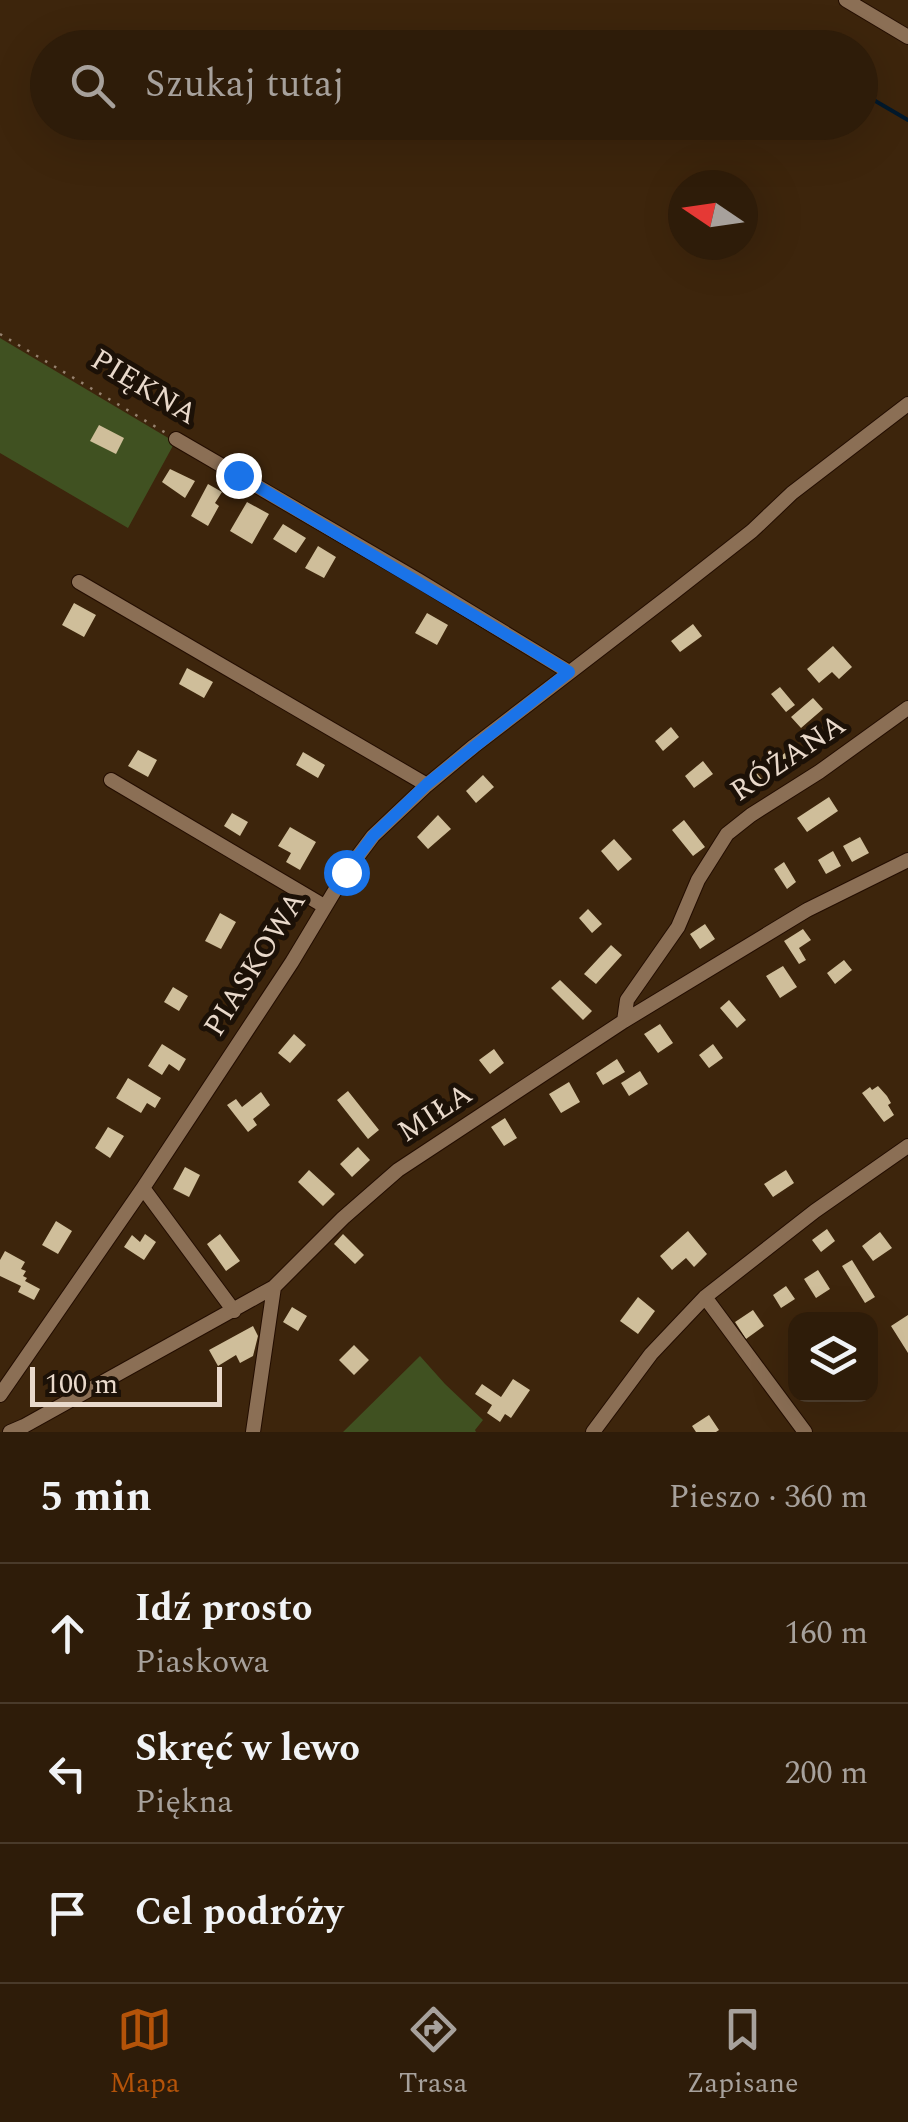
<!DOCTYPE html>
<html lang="pl">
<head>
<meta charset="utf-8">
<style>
	body { margin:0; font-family:Spectral,serif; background:#362512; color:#f1f3f6 }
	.controls { position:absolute; right:30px; bottom:30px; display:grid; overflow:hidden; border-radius:20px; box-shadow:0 10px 40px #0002 }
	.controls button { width:90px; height:90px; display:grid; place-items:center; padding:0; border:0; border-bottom:2px solid #493a2a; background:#2e1c09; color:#f1f3f6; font:50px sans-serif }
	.compass { position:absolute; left:668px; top:170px; width:90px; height:90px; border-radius:50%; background:#2e1c09; box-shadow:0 10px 40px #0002; rotate:283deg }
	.scale { position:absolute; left:30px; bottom:25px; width:192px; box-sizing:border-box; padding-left:10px; border:5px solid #e9d9cb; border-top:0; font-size:28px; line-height:35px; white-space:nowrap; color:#e9d9cb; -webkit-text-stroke:8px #1c1107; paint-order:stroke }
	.stop { position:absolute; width:30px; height:30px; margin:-22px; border:8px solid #1a73e8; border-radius:50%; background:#fff }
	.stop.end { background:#1a73e8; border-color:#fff; box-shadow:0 2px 10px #0008 }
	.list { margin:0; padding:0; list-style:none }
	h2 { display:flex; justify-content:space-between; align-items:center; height:130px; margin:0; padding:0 40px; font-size:42px }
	h2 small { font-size:32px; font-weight:400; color:#a7a19c }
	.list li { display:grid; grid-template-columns:65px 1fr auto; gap:30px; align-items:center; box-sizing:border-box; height:140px; padding:0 40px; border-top:2px solid #493a2a }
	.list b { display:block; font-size:38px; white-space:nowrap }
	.list p { margin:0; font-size:32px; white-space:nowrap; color:#a7a19c }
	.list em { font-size:32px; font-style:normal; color:#a7a19c }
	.icon { flex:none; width:55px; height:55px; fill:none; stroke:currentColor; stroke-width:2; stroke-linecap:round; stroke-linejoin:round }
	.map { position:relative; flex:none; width:908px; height:1432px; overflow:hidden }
	.search { position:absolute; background:#2e1c09; box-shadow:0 10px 40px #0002; left:30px; right:30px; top:30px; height:110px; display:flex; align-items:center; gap:25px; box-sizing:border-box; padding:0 35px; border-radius:55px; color:#a7a19c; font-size:38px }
	.sheet { height:550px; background:#2e1c09 }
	nav { display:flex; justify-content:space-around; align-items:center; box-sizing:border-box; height:140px; border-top:2px solid #493a2a; background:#2e1c09; font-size:28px; color:#a7a19c }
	nav a { display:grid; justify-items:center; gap:5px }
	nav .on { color:#b45309 }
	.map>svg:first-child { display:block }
	.green { fill:#405121 }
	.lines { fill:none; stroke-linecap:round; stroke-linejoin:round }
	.stream { stroke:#02192c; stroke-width:4 }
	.building { fill:#cfbe9a }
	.minor-casing { stroke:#230d00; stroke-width:16 }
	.path { stroke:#978370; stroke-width:2.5; stroke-dasharray:2.5 8; stroke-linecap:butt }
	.minor { stroke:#8b6f55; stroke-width:14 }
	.route { stroke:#1a73e8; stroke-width:12 }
	.labels { text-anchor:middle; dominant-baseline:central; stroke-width:10; stroke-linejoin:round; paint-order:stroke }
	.street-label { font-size:30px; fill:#e9d9cb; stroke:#1c1107 }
</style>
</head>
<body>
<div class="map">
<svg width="908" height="1432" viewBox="0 0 908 1432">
	<rect width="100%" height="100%" fill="#3d250c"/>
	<path class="green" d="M0,338L175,442L128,528L0,453Z
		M420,1356L445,1384L483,1420L475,1430L476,1432H343Z"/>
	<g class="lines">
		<path class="stream" d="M860,92L908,120"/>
	</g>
	<path class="building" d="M99,425L124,438L116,454L90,441Z
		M170,469L195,481L185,498L162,482Z
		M208,484L222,492L215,503L219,506L208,526L191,516Z
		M247,502L269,514L252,544L230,531Z
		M283,524L306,538L296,553L273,539Z
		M318,546L336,557L324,578L305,568Z
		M74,603L96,615L84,637L62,625Z
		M427,613L448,625L437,645L415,633Z
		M693,624L702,636L680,652L671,641Z
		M833,646L852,667L839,679L832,672L819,683L807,669Z
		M187,668L213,682L204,698L179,684Z
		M780,687L795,705L786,712L771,694Z
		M813,698L823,709L801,728L791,717Z
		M671,727L679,737L663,751L655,741Z
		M138,750L157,760L148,777L128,766Z
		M789,750L798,762L781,774L773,762Z
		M303,752L325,765L318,778L296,765Z
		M703,761L713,774L694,788L685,776Z
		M755,771L766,784L752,795L741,781Z
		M483,775L494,787L476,803L466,791Z
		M829,797L838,811L807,832L797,818Z
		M232,813L248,822L240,836L224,826Z
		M438,815L451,829L428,849L417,837Z
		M684,820L705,847L693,856L672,830Z
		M290,827L316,842L300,870L286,862L291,853L278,846Z
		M860,837L869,853L852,862L843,846Z
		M614,839L632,859L618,871L601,851Z
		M833,851L841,866L826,874L818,860Z
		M784,862L796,882L787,889L774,869Z
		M588,909L602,924L592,933L579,918Z
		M220,913L236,922L221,949L205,941Z
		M705,924L715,939L700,949L690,934Z
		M803,929L811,940L799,948L806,960L799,964L784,941Z
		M611,945L622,955L596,984L584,974Z
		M844,960L852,970L835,984L827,973Z
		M783,966L797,987L780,998L766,976Z
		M560,980L592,1011L583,1020L551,988Z
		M173,987L188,996L179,1011L164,1002Z
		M729,1000L746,1020L737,1028L720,1008Z
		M660,1024L673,1043L658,1053L644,1034Z
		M294,1034L306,1045L290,1063L278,1053Z
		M162,1044L186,1059L179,1071L169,1064L162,1075L148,1066Z
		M713,1044L723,1058L709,1068L699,1055Z
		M494,1049L504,1063L490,1074L479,1060Z
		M617,1059L625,1072L603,1085L596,1073Z
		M640,1071L648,1084L629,1096L621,1083Z
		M128,1078L161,1098L155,1108L147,1103L141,1113L116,1098Z
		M569,1082L580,1102L561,1113L549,1094Z
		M878,1086L887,1096L891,1103L888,1105L894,1115L884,1122L862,1093L870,1087L872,1090Z
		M348,1091L379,1130L368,1139L337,1100Z
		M261,1092L270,1105L253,1119L257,1125L248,1132L227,1105L236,1099L242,1107Z
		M505,1118L517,1138L504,1146L491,1127Z
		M108,1127L124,1136L110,1158L95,1148Z
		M358,1147L370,1160L352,1177L340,1164Z
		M185,1167L200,1175L189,1197L173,1189Z
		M309,1170L335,1194L323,1206L298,1182Z
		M786,1170L794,1183L773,1197L764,1184Z
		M56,1221L72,1231L58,1254L42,1245Z
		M827,1229L835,1241L821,1252L812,1240Z
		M688,1231L707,1254L694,1267L686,1258L672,1270L660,1256Z
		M880,1232L892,1248L873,1261L862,1246Z
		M145,1234L156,1242L144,1260L124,1247L132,1235L140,1242Z
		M220,1234L240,1261L226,1271L207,1244Z
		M343,1234L364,1255L355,1264L334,1244Z
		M5,1251L25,1262L21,1269L26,1271L23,1276L27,1278L25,1281L40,1289L34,1300L18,1292L21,1286L0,1276V1260Z
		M852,1260L875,1297L865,1303L842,1266Z
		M818,1270L830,1289L816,1298L804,1279Z
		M786,1286L795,1299L781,1308L773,1295Z
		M638,1297L655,1311L638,1334L620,1321Z
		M292,1307L307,1316L298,1331L283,1322Z
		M753,1310L764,1326L746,1339L735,1322Z
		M908,1315V1353L891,1326Z
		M253,1326L258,1336L253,1356L240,1363L236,1355L218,1366L209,1350Z
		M354,1345L369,1360L354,1375L339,1360Z
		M513,1379L530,1390L511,1418L505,1414L500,1422L487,1413L492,1405L475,1394L482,1384L501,1397Z
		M709,1415L719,1430L716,1432H696L692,1426Z"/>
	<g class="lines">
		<g class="minor-casing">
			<path id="minor" d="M846,0L908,37
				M176,439L418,580L569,672
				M79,582L427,785
				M111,780L324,906
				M624,1021L627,1000L678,927L698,880L727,834L751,815L819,772L908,708
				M143,1188L234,1311
				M705,1297L805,1432
				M0,1395L143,1188L292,962L346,872L373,836L427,785L474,746L673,593L752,531L792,493L908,404
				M10,1432L24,1426L274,1287L343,1218L398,1170L624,1021L807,910L908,860
				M253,1432L274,1287
				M593,1432L651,1354L705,1297L815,1211L908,1146"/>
		</g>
		<path class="path" d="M0,334L166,433"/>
		<use href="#minor" class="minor"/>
	</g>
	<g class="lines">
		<path class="route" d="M238,475L569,672L427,784L373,836L346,872"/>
	</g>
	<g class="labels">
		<g class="street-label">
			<text transform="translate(144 387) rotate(31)">PIĘKNA</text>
			<text transform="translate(788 758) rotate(-34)">RÓŻANA</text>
			<text transform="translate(255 964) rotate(-58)">PIASKOWA</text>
			<text transform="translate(435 1113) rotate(-33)">MIŁA</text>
		</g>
	</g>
</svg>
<div class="controls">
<button><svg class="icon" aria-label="layers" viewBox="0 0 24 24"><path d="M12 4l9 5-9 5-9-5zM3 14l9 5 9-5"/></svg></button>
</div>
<svg class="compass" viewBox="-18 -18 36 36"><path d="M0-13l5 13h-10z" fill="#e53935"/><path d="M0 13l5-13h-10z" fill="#a7a19c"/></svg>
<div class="scale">100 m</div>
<div class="stop" style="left:346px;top:872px"></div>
<div class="stop end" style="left:238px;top:475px"></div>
<div class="search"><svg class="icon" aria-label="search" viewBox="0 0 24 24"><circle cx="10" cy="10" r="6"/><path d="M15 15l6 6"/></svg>Szukaj tutaj</div>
</div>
<section class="sheet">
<h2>5 min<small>Pieszo · 360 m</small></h2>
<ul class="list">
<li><svg class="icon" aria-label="ahead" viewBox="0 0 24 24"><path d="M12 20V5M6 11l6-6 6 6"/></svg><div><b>Idź prosto</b><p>Piaskowa</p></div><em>160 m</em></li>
<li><svg class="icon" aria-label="left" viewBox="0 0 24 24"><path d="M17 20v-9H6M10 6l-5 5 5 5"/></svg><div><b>Skręć w lewo</b><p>Piękna</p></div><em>200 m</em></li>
<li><svg class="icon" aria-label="arrive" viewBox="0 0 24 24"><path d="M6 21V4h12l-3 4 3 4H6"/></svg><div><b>Cel podróży</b></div></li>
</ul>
</section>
<nav>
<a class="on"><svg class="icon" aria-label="map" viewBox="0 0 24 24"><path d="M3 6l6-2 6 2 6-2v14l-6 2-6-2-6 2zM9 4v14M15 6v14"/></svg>Mapa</a>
<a><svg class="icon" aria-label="directions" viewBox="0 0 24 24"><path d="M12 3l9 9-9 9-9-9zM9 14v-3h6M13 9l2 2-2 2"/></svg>Trasa</a>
<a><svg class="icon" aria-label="saved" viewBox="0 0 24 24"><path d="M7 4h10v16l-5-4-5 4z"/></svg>Zapisane</a>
</nav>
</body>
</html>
